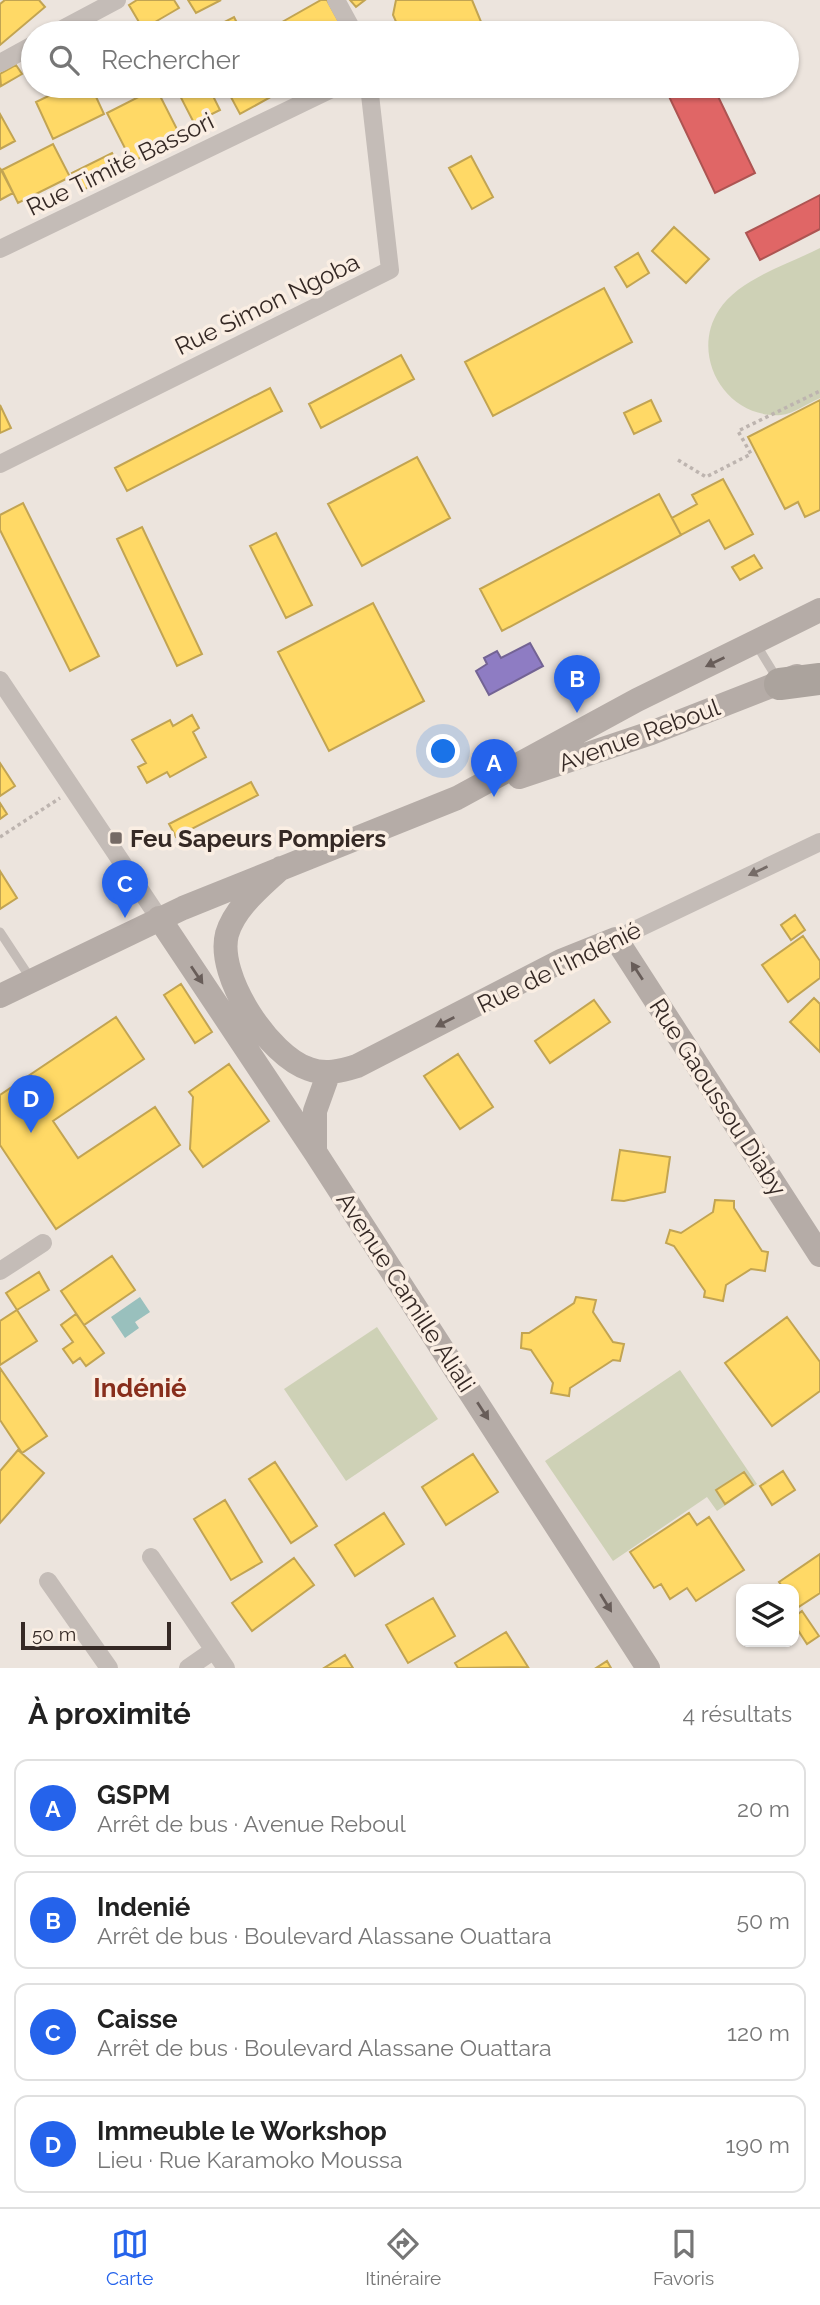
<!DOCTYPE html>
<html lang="fr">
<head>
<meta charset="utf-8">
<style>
	body { margin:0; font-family:Raleway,sans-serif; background:#f6f6f6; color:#222 }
	.controls { position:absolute; right:21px; bottom:21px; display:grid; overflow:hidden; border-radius:14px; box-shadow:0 2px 5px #0004 }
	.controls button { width:63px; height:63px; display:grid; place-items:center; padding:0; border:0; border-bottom:2px solid #e0e0e0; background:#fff; color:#222; font:35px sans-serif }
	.scale { position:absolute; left:21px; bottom:18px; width:150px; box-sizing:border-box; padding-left:7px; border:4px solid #352925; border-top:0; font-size:19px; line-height:24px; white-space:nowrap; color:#352925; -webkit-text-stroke:5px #faeee3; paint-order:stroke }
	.you { position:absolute; left:444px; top:752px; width:24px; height:24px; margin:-18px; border:5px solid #fff; border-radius:50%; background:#1a73e8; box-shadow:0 0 0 10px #1a73e833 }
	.badge { display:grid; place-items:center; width:46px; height:46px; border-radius:50%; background:#2563eb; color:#fff; font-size:23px; font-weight:700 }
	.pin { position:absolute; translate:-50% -58px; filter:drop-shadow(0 2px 4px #0008) }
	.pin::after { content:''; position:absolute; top:37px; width:24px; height:21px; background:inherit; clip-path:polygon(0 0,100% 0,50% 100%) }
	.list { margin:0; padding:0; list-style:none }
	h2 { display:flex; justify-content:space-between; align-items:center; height:91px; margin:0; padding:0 28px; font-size:30px }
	h2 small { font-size:23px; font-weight:400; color:#767676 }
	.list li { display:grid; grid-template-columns:46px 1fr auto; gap:21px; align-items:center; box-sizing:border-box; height:98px; margin:0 14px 14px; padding:0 14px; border:2px solid #e0e0e0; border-radius:14px }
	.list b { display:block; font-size:26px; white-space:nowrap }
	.list p { margin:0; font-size:23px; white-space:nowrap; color:#767676 }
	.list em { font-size:23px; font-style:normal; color:#767676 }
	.icon { flex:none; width:38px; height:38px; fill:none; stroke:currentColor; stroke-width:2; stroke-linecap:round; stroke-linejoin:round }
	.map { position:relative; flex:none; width:820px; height:1668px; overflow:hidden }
	.search { position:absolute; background:#fff; box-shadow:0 2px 5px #0004; left:21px; right:21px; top:21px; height:77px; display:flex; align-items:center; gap:18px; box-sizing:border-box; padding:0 24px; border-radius:38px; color:#767676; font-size:26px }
	.sheet { height:539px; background:#fff }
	nav { display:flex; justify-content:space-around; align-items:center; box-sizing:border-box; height:98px; border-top:2px solid #e0e0e0; background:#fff; font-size:19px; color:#767676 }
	nav a { display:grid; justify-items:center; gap:4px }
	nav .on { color:#2563eb }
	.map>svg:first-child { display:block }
	.green { fill:#ced1b6 }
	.water { fill:#99c0bd }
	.homes { fill:#ffd966; stroke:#c2a452; stroke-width:2 }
	.shops { fill:#e06666; stroke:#ad5452; stroke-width:2 }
	.offices { fill:#8e7cc3; stroke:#736394; stroke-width:2 }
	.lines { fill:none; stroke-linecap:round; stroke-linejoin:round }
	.path { stroke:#bdb4af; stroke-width:3.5; stroke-dasharray:3.5 3.5; stroke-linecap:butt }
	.lane { stroke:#c4bcb7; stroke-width:9 }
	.street { stroke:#c4bcb7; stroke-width:18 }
	.secondary { stroke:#b5aca7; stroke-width:24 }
	.highway { stroke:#aba39d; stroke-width:32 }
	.oneway { fill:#685d59 }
	.oneway2 { fill:#756b67 }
	.poi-dot { fill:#756a65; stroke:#faeee3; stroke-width:2.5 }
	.labels { text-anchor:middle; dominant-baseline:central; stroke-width:7; stroke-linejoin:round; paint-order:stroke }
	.street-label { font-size:24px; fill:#352925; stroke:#faeee3 }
	.poi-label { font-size:24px; font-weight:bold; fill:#352925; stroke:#faeee3; text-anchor:start }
	.neighbourhood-label { font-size:26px; font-weight:bold; fill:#882e1b; stroke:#faeee3 }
</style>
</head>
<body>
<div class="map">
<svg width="820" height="1668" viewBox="0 0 820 1668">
	<rect width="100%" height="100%" fill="#ece4dd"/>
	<path class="green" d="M820,248V398C808,403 793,414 781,415C726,419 689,356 719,310C739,279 789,264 820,248Z
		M377,1327L438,1419L346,1481L284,1389Z
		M680,1370L757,1484L717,1511L707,1497L613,1561L545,1461Z"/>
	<path class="water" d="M140,1297L150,1312L135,1322L139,1328L125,1338L111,1317Z"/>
	<path class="homes" d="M5,0H39L45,7L0,45V4Z
		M137,0H174L179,8L143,29L129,5Z
		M188,0H221L196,13Z
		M321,0H327L343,29L335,33H270L268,30Z
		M350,0H365L356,7Z
		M396,0H472L484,29L475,33H401L393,15Z
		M234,17L242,33H203Z
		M16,65L22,74L1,86L0,74Z
		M69,86H91L104,114L53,139L36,102Z
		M181,86H208L220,110L194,123L176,88Z
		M225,86H273L278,93L240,114Z
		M156,88L181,137L132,162L107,113Z
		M0,114L15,141L0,149Z
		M53,144L70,177L18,203L2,170Z
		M112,153L121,171L81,191L72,173Z
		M471,156L493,197L472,209L449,168Z
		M0,168L13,193L0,200Z
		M674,227L709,259L686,283L652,251Z
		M638,253L649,273L627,287L615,267Z
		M604,288L632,342L493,416L465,362Z
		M401,355L414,379L321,428L309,404Z
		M270,388L282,411L127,491L115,468Z
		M651,400L661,421L634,434L624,413Z
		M820,400V510L805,517L798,502L785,509L748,437Z
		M0,405L11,428L0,433Z
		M417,457L450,518L362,566L328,504Z
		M723,479L753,534L725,549L709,520L681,535L672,518L697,504L692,495Z
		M659,494L681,535L502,631L480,589Z
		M23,503L99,656L70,671L0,530V515Z
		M142,527L202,654L177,666L117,539Z
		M276,533L312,605L286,618L250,546Z
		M754,555L762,568L740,580L732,567Z
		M373,603L424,701L329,751L278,652Z
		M192,715L199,728L193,732L206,757L170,777L167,772L147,783L138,767L146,763L132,740L170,720L173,726Z
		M0,763L15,786L0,796Z
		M251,782L258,795L176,837L169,824Z
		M0,803L7,814L0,819Z
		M0,871L17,898L0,909Z
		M795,915L805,930L791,940L781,925Z
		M803,936L820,961V978L788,1002L762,965Z
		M181,984L212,1032L195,1043L164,995Z
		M814,998L820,1004V1052L790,1022Z
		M594,1000L610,1022L550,1063L535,1041Z
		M116,1017L144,1059L53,1121L78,1158L155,1107L180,1145L56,1229L0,1145V1095Z
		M458,1054L493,1107L460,1129L424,1076Z
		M229,1064L269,1121L203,1167L190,1149L193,1097L189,1092Z
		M620,1150L670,1157L665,1192L624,1201L612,1200Z
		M715,1200L734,1201V1208L762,1251L768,1252L765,1271L751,1269L726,1285L723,1301L704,1297L705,1291L674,1246L666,1243L670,1230L681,1233L713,1212Z
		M112,1256L135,1290L84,1325L61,1291Z
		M39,1272L49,1290L17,1310L6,1293Z
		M576,1297L596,1300L593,1312L613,1342L624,1344L620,1361L613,1360L570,1388L569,1396L551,1393L553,1383L531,1350L521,1348L522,1333H529L574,1303Z
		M17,1310L37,1341L0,1365V1321Z
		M76,1314L104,1353L86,1366L80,1358L73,1363L63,1349L73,1342L61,1325Z
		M787,1317L820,1362V1391L772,1426L725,1363Z
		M0,1368L47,1436L22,1453L0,1420Z
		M18,1450L44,1473L0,1523V1471Z
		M473,1454L498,1492L446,1525L422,1487Z
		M275,1462L317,1526L291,1543L249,1479Z
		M783,1471L795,1490L772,1505L760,1486Z
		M744,1472L753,1485L725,1504L716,1490Z
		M225,1500L262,1562L231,1580L194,1519Z
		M384,1513L404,1544L355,1576L335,1545Z
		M689,1513L697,1525L709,1517L744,1570L696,1601L687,1588L670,1599L661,1584L654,1588L630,1552Z
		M820,1554V1593L797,1608L794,1603V1589H784L779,1582Z
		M294,1558L314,1585L252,1631L232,1603Z
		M433,1598L455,1636L408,1663L386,1625Z
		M802,1611L819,1636L807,1644L794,1624V1617Z
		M506,1632L528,1667L458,1668L455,1663Z
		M345,1655L353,1668H324Z
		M607,1661L611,1668H596Z"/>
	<path class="shops" d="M664,86H713L755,173L715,193Z
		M820,195V229L760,260L746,233Z"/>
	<path class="offices" d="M530,643L543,666L489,695L476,671L487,664L484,658L497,651L501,658Z"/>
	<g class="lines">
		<path class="path" d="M678,460L706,477L751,454L738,431L820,391
			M0,837L60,798"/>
		<path class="lane" d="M756,644L778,680
			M0,932L31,979"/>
		<path class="street" d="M336,0L354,33
			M55,33L117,0
			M0,63L33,45
			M0,249L338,86
			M0,464L390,270L369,86
			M0,680L159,918
			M616,939L820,842
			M0,1271L43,1243
			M151,1557L226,1668
			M48,1581L109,1668
			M188,1668L214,1650"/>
		<path class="secondary" d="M519,777L651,733L797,676
			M281,868C261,887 235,907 227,934C216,976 269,1056 309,1069C325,1075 341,1071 357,1066L561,961L616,939L820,1255
			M159,918L315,1152L648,1668
			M0,996L183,908L457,798L637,700L820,610
			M315,1152V1111L329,1072"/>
		<path class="highway" d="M780,684L820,679"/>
	</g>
	<defs><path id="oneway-solid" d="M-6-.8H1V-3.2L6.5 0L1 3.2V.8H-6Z" transform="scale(1.75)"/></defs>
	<g class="oneway">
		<use href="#oneway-solid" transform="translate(715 662) rotate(154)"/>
		<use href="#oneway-solid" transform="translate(637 971) rotate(-123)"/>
		<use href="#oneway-solid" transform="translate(197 975) rotate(56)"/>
		<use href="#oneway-solid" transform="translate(445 1022) rotate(153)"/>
		<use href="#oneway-solid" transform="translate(483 1411) rotate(57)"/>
		<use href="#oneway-solid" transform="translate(606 1603) rotate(58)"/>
	</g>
	<use class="oneway2" href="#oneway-solid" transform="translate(758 871) rotate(155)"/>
	<rect class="poi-dot" x="109" y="831" width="14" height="14" rx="3.5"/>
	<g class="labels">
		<g class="street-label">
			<text transform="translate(120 164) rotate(-26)">Rue Timité Bassori</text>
			<text transform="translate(267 304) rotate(-26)">Rue Simon Ngoba</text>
			<text transform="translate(639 735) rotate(-20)">Avenue Reboul</text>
			<text transform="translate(559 967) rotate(-26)">Rue de l'Indénié</text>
			<text transform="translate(718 1097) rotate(57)">Rue Gaoussou Diaby</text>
			<text transform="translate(406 1292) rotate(57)">Avenue Camille Aliali</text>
		</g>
		<g class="poi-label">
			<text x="130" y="838">Feu Sapeurs Pompiers</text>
		</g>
		<g class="neighbourhood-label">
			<text x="140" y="1388">Indénié</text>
		</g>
	</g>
</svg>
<div class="controls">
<button><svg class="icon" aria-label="layers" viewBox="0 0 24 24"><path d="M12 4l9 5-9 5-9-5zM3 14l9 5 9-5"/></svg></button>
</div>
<div class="scale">50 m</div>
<div class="you"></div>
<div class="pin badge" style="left:494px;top:797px">A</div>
<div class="pin badge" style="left:577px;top:713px">B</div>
<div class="pin badge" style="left:125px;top:918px">C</div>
<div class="pin badge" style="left:31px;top:1133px">D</div>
<div class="search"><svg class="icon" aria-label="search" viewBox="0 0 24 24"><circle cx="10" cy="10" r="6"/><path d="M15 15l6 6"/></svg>Rechercher</div>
</div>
<section class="sheet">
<h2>À proximité<small>4 résultats</small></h2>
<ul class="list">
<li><span class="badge">A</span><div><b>GSPM</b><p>Arrêt de bus · Avenue Reboul</p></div><em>20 m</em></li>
<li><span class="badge">B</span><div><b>Indenié</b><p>Arrêt de bus · Boulevard Alassane Ouattara</p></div><em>50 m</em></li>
<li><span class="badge">C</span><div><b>Caisse</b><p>Arrêt de bus · Boulevard Alassane Ouattara</p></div><em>120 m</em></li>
<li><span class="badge">D</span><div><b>Immeuble le Workshop</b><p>Lieu · Rue Karamoko Moussa</p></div><em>190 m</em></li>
</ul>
</section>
<nav>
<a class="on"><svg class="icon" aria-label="map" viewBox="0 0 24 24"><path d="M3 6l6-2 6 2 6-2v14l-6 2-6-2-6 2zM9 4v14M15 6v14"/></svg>Carte</a>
<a><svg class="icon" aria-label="directions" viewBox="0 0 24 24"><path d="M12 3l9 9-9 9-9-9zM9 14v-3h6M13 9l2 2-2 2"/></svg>Itinéraire</a>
<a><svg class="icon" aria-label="saved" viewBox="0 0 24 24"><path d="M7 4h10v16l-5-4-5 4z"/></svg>Favoris</a>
</nav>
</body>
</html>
